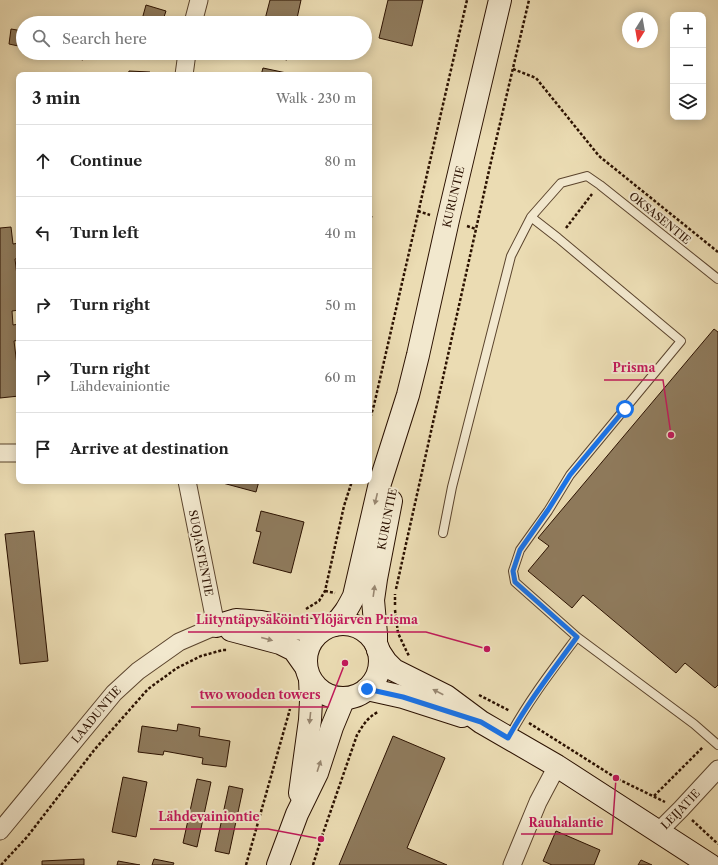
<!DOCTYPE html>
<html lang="en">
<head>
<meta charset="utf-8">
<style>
	body { margin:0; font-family:"Libre Caslon Text",serif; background:#f2f2f2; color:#222 }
	.controls { position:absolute; right:12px; top:12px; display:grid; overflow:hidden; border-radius:8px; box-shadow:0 2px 10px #0003 }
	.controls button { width:36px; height:36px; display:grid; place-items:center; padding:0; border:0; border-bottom:1px solid #e0e0e0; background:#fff; color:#222; font:20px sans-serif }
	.compass { position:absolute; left:622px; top:12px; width:36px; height:36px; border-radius:50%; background:#fff; box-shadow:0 2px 10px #0003; rotate:191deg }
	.stop { position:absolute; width:12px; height:12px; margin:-9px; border:3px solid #1a73e8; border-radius:50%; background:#fff }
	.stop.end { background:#1a73e8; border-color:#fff; box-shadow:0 1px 4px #0008 }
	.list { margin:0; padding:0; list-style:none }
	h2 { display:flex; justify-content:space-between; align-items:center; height:52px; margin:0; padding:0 16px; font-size:17px }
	h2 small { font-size:13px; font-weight:400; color:#767676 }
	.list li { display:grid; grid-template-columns:26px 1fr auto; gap:12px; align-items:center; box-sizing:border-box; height:72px; padding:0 16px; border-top:1px solid #e0e0e0 }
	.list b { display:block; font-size:15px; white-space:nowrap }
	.list p { margin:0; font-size:13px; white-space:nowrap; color:#767676 }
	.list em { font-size:13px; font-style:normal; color:#767676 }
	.icon { flex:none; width:22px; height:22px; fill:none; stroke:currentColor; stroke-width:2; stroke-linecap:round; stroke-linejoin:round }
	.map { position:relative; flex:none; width:718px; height:865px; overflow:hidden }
	.search { position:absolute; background:#fff; box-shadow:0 2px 10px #0003; left:16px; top:16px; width:356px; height:44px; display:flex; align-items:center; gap:10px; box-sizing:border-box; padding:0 14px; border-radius:22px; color:#767676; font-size:15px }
	.panel { position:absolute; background:#fff; box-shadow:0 2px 10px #0003; left:16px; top:72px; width:356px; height:412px; border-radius:8px }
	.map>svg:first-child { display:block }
	.building { fill:#8f7b5d; stroke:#2b1100 }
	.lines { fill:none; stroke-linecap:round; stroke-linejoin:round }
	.lane-casing { stroke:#5b442d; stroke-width:10 }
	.street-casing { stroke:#5b442d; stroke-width:19 }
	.secondary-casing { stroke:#2b1100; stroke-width:24 }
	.path { stroke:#2b1100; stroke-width:2.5; stroke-dasharray:3 2; stroke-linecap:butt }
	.lane { stroke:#f2e8ce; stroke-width:8 }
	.street { stroke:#f2e8ce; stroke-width:17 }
	.secondary { stroke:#f2e8ce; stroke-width:22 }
	.oneway { fill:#988771 }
	.route { stroke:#1a73e8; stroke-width:5 }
	.labels { text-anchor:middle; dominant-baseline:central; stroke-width:4; stroke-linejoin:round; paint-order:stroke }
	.street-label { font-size:11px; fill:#2b1100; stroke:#f2e8ce }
	.leader { fill:none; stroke:#c2185b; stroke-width:1.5 }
	.callout-dot { fill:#c2185b; stroke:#f2e8ce; stroke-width:1.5 }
	.callout-label { font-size:12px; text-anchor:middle; font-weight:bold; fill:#c2185b; stroke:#f2e8ce; stroke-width:4; stroke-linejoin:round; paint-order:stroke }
</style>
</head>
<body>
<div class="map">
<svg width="718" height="865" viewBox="0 0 718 865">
	<rect width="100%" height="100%" fill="#ebdcb3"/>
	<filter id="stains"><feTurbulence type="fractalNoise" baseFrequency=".005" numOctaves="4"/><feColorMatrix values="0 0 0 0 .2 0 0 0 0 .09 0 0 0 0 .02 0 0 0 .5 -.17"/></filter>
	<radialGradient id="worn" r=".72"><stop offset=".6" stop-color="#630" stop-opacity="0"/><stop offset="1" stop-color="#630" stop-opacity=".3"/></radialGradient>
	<path class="building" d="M270,0H301L296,23H264Z
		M388,0H423L412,46L379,38Z
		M146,5L166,11L162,23H141Z
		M11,29L23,31V47L9,44Z
		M41,53H55L54,57L41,54Z
		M66,53H85L83,60L65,55Z
		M133,53H153L151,59Z
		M257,53H288L287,60Z
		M263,68L296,75H261Z
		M129,71L150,72V75H128Z
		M369,216H372L369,229Z
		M11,227L13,244L19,243V258L15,259L18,284H19V310L12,311L13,325L19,324V340L14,341L17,365H19V396L0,398V228Z
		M714,329L718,332V685L715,688L685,663L676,673L583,595L572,608L528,571L549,546L538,538Z
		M219,481H259L256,492L219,482Z
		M261,511L304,522L291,573L253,563L261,532L256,531Z
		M34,531L48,661L20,664L5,534Z
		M178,724L200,728L199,736L230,741L226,767L202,764L203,758L164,751L163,755L138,752L142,726L177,731Z
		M393,736L445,758L407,848L447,865H339Z
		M123,777L147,782L136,837L112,832Z
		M197,779L211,782L197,847L183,843Z
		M229,786L243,789L229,854L215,851Z
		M556,831L600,850L594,865H552L543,861Z
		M84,859V865H42V861Z
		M154,859L174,863L173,865H152Z
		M641,860L652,865H638Z
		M118,861L140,865H117Z"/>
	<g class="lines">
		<g class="lane-casing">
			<path id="lane" d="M718,279L600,185L587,176L561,183L531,217L558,238L681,341L570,475L548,511L520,550L513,571L515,582L577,637L694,724L718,745
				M443,533L452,487L511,256L531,217
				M509,737C528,701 553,669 577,637"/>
		</g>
		<g class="street-casing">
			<g id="street">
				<path d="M193,23L199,0"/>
				<path d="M184,75L187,53"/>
				<path d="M0,453H19"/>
				<path id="s1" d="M0,831L114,693L138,671L179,642L216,626L187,481"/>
				<path id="s2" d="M658,832L681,809L718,769"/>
				<path d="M512,865L538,802L557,766"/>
			</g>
		</g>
		<g class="secondary-casing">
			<g id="secondary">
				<circle cx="343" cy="661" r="37"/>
				<path id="s3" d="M334,625C344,615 348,608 354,596L380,483L408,395L418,355L448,220L500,0"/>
				<path d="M216,626L236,620L261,622L285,627L320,631"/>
				<path d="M231,630L280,643L294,650L306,667"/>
				<path d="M376,644V634L373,600L376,579L391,501"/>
				<path d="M378,650L386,662L394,670L446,696L481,722L557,766L710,865"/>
				<path d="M367,689L403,697L462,716"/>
				<path d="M300,793L310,720L311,701L310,679"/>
				<path d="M278,865L297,814L317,773L332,727L344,698"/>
			</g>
		</g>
		<path class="path" d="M513,69L536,78L599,156L718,252
			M418,211L430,215
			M467,226L476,229
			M566,228L592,194
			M369,422L374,405L467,0
			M396,589L490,166L529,0
			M325,591L335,593
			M395,605V594
			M306,609L319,601L325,591L344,506L352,481
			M395,610L398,633L406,650L409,656
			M479,695L510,711
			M529,723L616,778L665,802
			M654,796L703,747
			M692,820L718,844
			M1,865L27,837L95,749L148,689L177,668L201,656L223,650H227
			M246,865L290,709
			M313,865L321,839L357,735C363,725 368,717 378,712"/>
		<use href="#lane" class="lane"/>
		<use href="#street" class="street"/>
		<use href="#secondary" class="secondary"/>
	</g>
	<defs><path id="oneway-solid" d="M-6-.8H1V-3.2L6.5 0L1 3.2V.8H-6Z"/></defs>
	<g class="oneway">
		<use href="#oneway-solid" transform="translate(376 499) rotate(103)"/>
		<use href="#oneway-solid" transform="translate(374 591) rotate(-82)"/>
		<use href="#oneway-solid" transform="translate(267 639) rotate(15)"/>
		<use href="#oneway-solid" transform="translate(438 692) rotate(-153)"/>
		<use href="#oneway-solid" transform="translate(310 718) rotate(96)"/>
		<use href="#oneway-solid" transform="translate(319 766) rotate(-72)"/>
	</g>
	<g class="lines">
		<path class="route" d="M367,689L403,697L481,722L508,738C528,702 553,670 577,637L515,582L513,571L520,550L548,510L570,475L625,409"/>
	</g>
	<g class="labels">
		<g class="street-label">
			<text stroke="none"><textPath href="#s3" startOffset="447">KURUNTIE</textPath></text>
			<text transform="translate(660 218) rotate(39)">OKSASENTIE</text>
			<text transform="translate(387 519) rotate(-79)">KURUNTIE</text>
			<text transform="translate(201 553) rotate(79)">SUOJASTENTIE</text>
			<text stroke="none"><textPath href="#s1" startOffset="151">LAADUNTIE</textPath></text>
			<text stroke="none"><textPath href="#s2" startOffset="32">LEIJATIE</textPath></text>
		</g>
	</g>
	<path class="leader" d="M671 435L663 380H604M487 649L426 632H188M345 663L328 707H191M321 839L268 829H150M616 778L612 834H521"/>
	<g class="callout-dot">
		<circle cx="671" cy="435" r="4"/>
		<circle cx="487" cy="649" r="4"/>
		<circle cx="345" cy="663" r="4"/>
		<circle cx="321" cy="839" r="4"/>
		<circle cx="616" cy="778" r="4"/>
	</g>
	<g class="callout-label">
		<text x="634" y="372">Prisma</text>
		<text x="307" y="624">Liityntäpysäköinti Ylöjärven Prisma</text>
		<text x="260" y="699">two wooden towers</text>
		<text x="209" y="821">Lähdevainiontie</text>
		<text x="566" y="827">Rauhalantie</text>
	</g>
	<rect width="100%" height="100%" filter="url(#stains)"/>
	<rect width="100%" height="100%" fill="url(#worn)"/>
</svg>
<div class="controls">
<button>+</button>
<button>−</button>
<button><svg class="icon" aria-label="layers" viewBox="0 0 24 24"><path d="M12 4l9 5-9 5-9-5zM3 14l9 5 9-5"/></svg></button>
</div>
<svg class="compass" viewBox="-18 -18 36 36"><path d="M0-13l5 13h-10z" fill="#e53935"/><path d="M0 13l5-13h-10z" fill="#767676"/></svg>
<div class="stop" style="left:625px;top:409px"></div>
<div class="stop end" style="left:367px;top:689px"></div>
<div class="search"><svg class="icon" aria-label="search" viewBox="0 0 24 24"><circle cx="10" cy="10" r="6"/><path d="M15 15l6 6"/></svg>Search here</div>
<section class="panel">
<h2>3 min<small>Walk · 230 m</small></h2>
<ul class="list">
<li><svg class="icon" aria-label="ahead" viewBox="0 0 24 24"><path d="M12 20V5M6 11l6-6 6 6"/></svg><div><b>Continue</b></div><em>80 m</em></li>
<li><svg class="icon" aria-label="left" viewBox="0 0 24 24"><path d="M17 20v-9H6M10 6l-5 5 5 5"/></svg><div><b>Turn left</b></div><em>40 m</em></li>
<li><svg class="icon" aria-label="right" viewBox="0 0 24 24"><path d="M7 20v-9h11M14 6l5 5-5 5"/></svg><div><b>Turn right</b></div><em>50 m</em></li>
<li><svg class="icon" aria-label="right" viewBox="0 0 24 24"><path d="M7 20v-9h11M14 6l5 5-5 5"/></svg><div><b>Turn right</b><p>Lähdevainiontie</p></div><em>60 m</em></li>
<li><svg class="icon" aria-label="arrive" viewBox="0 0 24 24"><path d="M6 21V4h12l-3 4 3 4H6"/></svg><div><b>Arrive at destination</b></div></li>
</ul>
</section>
</div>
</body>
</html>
